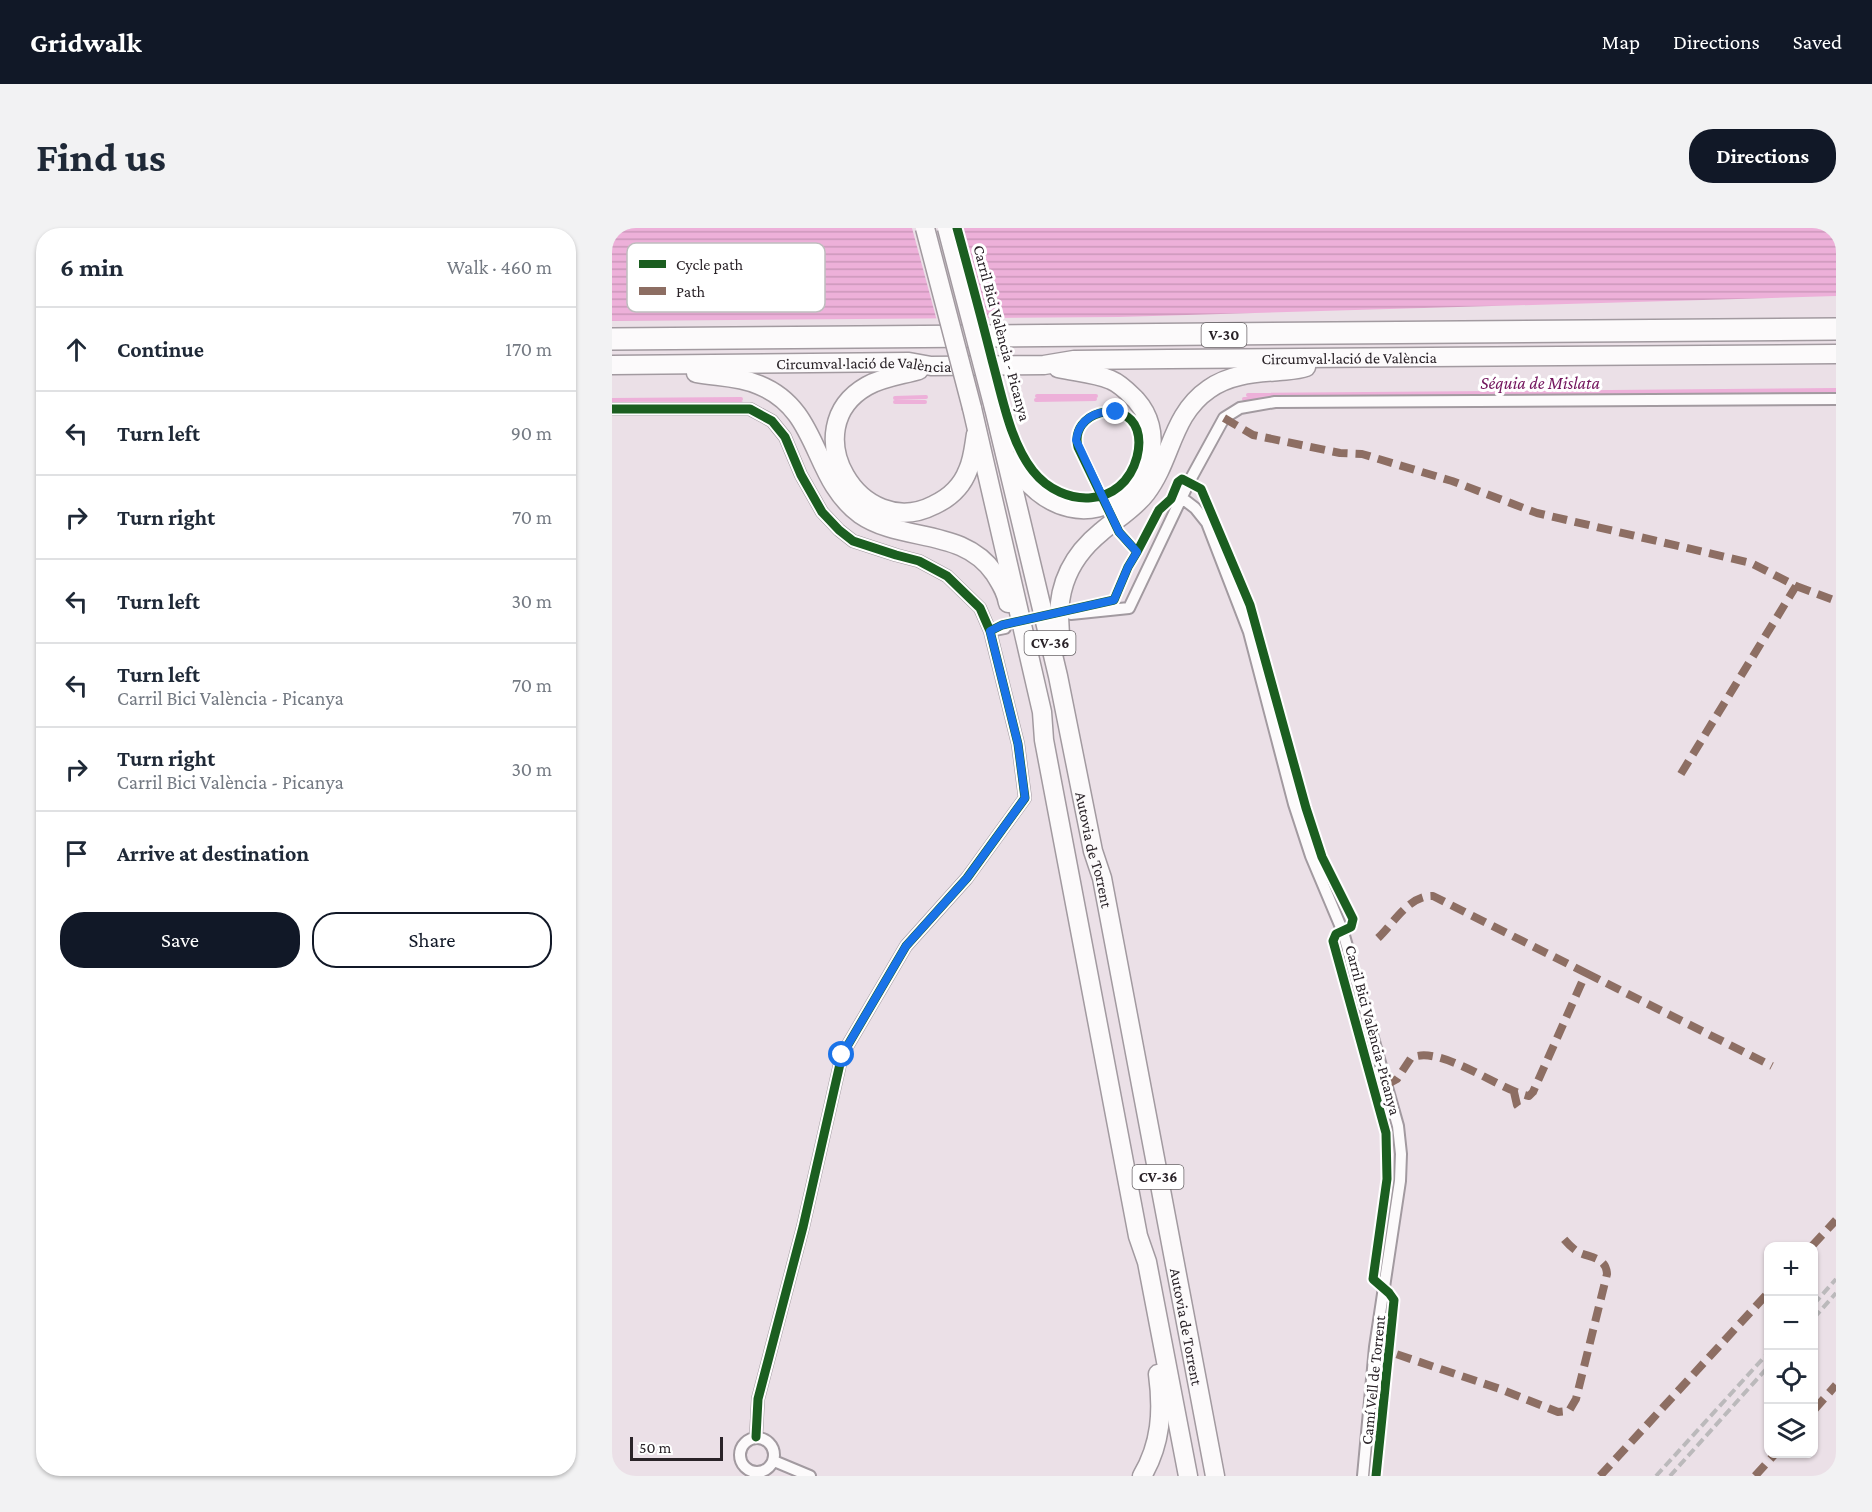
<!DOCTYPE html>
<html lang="en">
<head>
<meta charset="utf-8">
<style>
	body { margin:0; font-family:"Crimson Pro",serif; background:#f2f2f3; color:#1f2937 }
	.controls { position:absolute; right:18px; bottom:18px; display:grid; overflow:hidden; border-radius:12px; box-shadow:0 2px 4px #0004 }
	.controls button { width:54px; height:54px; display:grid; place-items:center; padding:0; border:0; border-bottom:2px solid #e0e1e3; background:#fff; color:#1f2937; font:30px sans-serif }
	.scale { position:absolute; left:18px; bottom:15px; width:93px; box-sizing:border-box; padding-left:6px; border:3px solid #2a2328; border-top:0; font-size:16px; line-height:21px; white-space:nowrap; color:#2a2328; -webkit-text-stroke:4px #fff; paint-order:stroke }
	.stop { position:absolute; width:18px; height:18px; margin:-14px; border:4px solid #1a73e8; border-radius:50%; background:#fff }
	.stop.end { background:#1a73e8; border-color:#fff; box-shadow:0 2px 6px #0008 }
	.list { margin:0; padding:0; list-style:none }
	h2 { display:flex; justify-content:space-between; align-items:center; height:78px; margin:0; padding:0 24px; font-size:26px }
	h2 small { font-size:20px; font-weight:400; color:#747a83 }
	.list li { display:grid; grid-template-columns:39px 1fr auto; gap:18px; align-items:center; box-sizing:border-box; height:84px; padding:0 24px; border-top:2px solid #e0e1e3 }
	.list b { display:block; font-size:22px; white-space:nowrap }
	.list p { margin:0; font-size:20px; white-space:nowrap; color:#747a83 }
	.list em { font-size:20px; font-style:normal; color:#747a83 }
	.actions { display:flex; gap:12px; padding:18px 24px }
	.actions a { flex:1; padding:14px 0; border:2px solid #111827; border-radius:24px; text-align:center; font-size:21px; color:#111827 }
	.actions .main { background:#111827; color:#fff }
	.icon { flex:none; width:33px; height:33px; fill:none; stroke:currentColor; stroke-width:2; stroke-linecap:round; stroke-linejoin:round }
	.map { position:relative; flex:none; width:1224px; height:1248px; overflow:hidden; border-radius:24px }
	header { display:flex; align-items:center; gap:36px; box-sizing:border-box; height:84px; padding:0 30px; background:#111827; color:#fff }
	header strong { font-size:28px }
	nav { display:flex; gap:33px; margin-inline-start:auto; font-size:21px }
	.intro { display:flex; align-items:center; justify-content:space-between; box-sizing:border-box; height:144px; padding:0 36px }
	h1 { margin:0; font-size:42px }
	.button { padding:15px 27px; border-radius:24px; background:#111827; color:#fff; font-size:21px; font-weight:700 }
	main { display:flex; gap:36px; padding:0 36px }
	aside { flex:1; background:#fff; border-radius:24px; box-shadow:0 2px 4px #0004 }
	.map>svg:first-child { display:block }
	.water { fill:url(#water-rules) }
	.pier { fill:#ebe0e7 }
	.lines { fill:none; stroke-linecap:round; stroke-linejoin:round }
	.stream { stroke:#edb0d9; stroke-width:4 }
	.minor-casing { stroke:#a29aa0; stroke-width:14 }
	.trunk-casing { stroke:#a29aa0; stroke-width:21 }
	.motorway-casing { stroke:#a29aa0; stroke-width:24 }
	.minor { stroke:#fcfafb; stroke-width:10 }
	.trunk { stroke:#fcfafb; stroke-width:18 }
	.motorway { stroke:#fcfafb; stroke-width:21 }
	.rail { stroke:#bbb9bb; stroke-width:4; stroke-dasharray:9 4.5; stroke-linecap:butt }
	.trunk-bridge-casing { stroke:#a29aa0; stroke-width:21; stroke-linecap:butt }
	.trunk-bridge { stroke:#fcfafb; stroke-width:18 }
	.quiet { stroke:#8d6e63; stroke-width:8; stroke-dasharray:15 8; stroke-linecap:butt }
	.cycleway-casing { stroke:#fff; stroke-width:13 }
	.cycleway { stroke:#1b5e20; stroke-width:9 }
	.route { stroke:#1a73e8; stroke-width:8 }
	.labels { text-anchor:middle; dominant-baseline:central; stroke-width:6; stroke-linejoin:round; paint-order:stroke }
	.shield { fill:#fff; stroke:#6a6568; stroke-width:1.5 }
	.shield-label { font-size:15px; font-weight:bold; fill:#2a2328 }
	.street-label { font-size:16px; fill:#2a2328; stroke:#fff }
	.water-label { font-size:18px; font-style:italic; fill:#73155d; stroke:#fff }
	.key { fill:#fff; stroke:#bfbdbe; stroke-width:1.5 }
	.key-label { font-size:16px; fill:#2a2328 }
</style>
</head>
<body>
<header>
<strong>Gridwalk</strong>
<nav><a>Map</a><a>Directions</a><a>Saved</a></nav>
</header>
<div class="intro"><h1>Find us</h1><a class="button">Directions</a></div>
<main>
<aside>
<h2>6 min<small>Walk · 460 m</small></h2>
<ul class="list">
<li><svg class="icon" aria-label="ahead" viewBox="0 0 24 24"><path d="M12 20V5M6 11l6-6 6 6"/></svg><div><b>Continue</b></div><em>170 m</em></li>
<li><svg class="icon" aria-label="left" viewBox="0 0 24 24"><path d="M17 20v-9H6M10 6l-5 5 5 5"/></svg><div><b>Turn left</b></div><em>90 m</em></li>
<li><svg class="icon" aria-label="right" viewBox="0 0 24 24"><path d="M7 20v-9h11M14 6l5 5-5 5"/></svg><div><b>Turn right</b></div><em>70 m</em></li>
<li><svg class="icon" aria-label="left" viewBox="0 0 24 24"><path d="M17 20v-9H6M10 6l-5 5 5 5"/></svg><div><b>Turn left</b></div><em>30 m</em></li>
<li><svg class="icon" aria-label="left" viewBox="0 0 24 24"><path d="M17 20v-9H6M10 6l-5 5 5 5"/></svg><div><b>Turn left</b><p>Carril Bici València - Picanya</p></div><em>70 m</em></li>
<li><svg class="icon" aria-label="right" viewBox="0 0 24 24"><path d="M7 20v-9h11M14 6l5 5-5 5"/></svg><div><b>Turn right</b><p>Carril Bici València - Picanya</p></div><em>30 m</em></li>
<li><svg class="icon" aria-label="arrive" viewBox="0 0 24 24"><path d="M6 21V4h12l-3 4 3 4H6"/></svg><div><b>Arrive at destination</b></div></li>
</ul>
<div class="actions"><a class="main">Save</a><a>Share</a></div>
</aside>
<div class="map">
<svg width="1224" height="1248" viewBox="0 0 1224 1248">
	<defs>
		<pattern id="water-rules" width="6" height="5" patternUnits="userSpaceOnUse" patternTransform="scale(1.5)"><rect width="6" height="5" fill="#edb0d9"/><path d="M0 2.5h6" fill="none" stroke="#cb97ba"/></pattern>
	</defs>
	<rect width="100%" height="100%" fill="#ebe0e7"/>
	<path class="water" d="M0,0H1224V68L507,89L0,93Z"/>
	<path class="pier" d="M300,0H348L372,93H325Z"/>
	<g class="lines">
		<path class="stream" d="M1161,166H1224
			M636,167L1224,162
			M425,168H484
			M283,170L314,169
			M632,171L656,170
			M0,172L129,171
			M424,172L483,171
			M283,174H313
			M25,176L129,175"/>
		<g class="minor-casing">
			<path id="minor" d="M0,181H138L160,193L173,209L189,247L210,284L227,302L241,313L284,327L307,333L335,348L368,380L378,403L406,516L413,570L355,650L294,718L230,827L191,999L146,1171L144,1209
				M570,270L583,280L595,295L637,404L682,576L699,628L731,704L786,898L789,926L788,953L763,1119L751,1248
				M459,386L517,380L577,254L612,190L628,180L663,174L1224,171
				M378,403L393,400
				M128 1227a17 17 0 1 1 34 0a17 17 0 1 1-34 0Z
				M162,1233L198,1248"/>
		</g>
		<g class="trunk-casing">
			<g id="trunk">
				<path id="s1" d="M0,137L297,134L319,138L432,137L462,132L557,131L1224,126"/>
				<path d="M307,142C290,147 271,149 255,158C181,200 248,315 322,277C337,270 350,258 356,242C361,231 362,218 364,206"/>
				<path d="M84,145C105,149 126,148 147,157C209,182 199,250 248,286C290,315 351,299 383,346C389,356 394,363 396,375"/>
				<path d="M360,180L430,484L432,512L526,1008L535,1034L576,1248"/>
				<path id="s2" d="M382,180L446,448L481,623L490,650L603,1248"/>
				<path d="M399,233C473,345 580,235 524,172C517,165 509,156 499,152C483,145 463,144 446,140"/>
				<path d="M450,418C441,372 452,334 489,304C504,291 522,281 534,265C560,231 559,187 597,161C618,146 643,145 667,143C677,142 686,142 694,139"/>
				<path d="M530,1248C549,1216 551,1183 546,1146"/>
			</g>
		</g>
		<g class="motorway-casing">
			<path id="motorway" d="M0,111L1224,101"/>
		</g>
		<use href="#minor" class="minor"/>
		<use href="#trunk" class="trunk"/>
		<use href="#motorway" class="motorway"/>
		<path class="rail" d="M1202,1076L1224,1051
			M1202,1090L1224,1065
			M1044,1248L1156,1125
			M1058,1248L1156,1139"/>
		<g class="trunk-bridge-casing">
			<path id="trunk-bridge" d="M313,0L360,180
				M335,0L382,180"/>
		</g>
		<use href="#trunk-bridge" class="trunk-bridge"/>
		<path class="quiet" d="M612,190L641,207L728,225L750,226L840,253L925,285L1139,335L1184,358L1067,549
			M1184,358L1224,373
			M766,710C782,695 797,667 821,668L974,745L921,864L917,868C887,862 828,816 799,830L785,851L774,857
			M974,745L1160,838
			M902,864L905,877L908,881
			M1200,1018L1224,992
			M763,1119L888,1161L946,1184L957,1183L964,1171L995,1046C994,1029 979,1030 966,1024C960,1020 955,1015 951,1010
			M1202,1182L1224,1157
			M988,1248L1156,1065
			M1143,1248L1163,1226"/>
		<g class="cycleway-casing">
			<path id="cycleway" d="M345,0C357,44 369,88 380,132C390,168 398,214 421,243C451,281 511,281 525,229C527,221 528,211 525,202C514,169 457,184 466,219L507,304L525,324L547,282L559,271L566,254L570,251L589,261L638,377L694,580L710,629L741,691L739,699L724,706L721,713L774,905L775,951L761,1051L777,1065L782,1072L764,1248
				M0,181H138L160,193L173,209L189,247L210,284L227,302L241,313L284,327L307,333L335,348L368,380L378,403L406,516L413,570L355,650L294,718L230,827L191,999L146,1171L144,1209
				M378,403L390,397L502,372L516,339L525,324"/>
		</g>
		<use href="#cycleway" class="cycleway"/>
	</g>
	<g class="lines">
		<path class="route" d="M230,827L294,718L355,650L413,570L406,516L378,403L390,397L502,372L516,339L525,324L507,304L464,212C467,191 484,182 504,184"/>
	</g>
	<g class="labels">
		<g class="shield">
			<rect x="589.5" y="95" width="45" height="24" rx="4.5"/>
			<rect x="412.5" y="403" width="51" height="24" rx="4.5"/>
			<rect x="520.5" y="937" width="51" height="24" rx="4.5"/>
		</g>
		<g class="shield-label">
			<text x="612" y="107">V-30</text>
			<text x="438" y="415">CV-36</text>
			<text x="546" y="949">CV-36</text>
		</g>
		<g class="street-label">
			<text transform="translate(390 105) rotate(75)">Carril Bici València - Picanya</text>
			<text stroke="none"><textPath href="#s1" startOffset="738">Circumval·lació de València</textPath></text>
			<text stroke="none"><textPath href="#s1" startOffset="252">Circumval·lació de València</textPath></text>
			<text stroke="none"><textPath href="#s2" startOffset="453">Autovia de Torrent</textPath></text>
			<text transform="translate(761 802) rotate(75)">Carril Bici València-Picanya</text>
			<text stroke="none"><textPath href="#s2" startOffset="939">Autovia de Torrent</textPath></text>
			<text transform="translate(761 1152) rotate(-84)">Camí Vell de Torrent</text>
		</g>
		<g class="water-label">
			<text x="928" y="155">Séquia de Mislata</text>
		</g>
	</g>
	<rect x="15" y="15" width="198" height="69" rx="9" class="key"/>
	<rect x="27" y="32" width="27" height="8" fill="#1b5e20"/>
	<rect x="27" y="59" width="27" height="8" fill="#8d6e63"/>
	<g class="key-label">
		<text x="64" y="42">Cycle path</text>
		<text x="64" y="69">Path</text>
	</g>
</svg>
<div class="controls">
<button>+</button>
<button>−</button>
<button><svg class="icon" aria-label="locate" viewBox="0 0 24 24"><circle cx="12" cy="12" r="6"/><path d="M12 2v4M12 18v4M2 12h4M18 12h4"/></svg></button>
<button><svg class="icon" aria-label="layers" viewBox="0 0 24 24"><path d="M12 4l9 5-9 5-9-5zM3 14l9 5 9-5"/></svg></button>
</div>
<div class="scale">50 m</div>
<div class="stop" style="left:230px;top:827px"></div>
<div class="stop end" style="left:504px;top:184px"></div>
</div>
</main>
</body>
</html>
